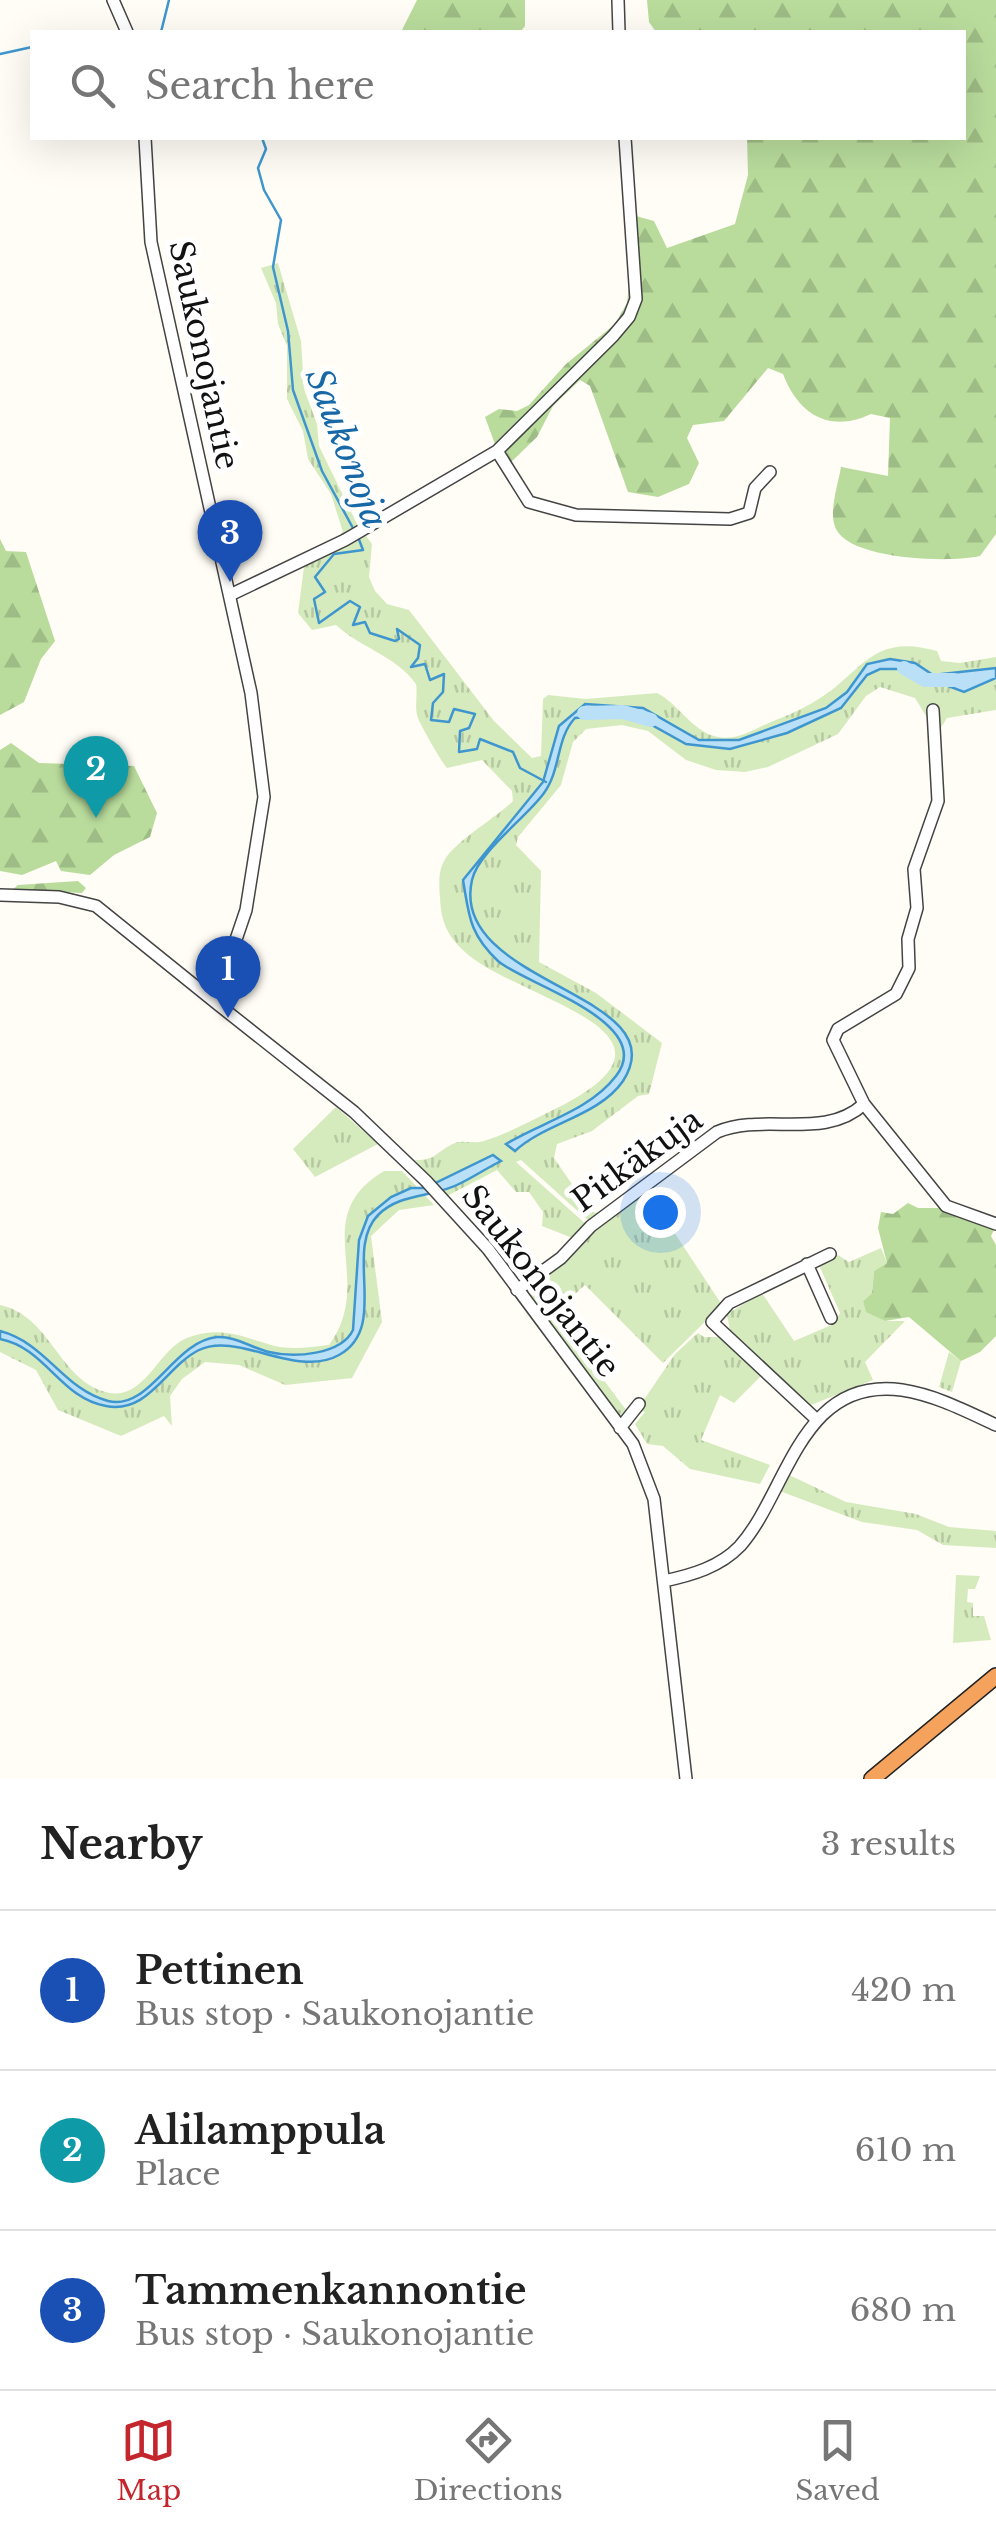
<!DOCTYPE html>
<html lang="en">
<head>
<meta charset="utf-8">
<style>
	body { margin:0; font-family:"Libre Baskerville",serif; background:#f6f6f6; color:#222 }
	.you { position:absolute; left:660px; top:1212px; width:35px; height:35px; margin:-25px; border:8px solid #fff; border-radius:50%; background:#1a73e8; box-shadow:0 0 0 15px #1a73e833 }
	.badge { display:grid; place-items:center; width:65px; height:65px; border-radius:50%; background:#c4262e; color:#fff; font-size:32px; font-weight:700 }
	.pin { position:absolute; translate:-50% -82px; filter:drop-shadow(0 2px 5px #0008) }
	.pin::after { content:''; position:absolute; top:52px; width:35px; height:30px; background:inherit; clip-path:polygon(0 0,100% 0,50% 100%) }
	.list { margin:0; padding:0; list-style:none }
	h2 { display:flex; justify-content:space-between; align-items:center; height:130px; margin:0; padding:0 40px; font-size:42px }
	h2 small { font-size:32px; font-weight:400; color:#767676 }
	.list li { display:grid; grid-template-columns:65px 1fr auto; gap:30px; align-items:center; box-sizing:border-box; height:160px; padding:0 40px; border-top:2px solid #e0e0e0 }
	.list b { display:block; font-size:38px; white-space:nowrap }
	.list p { margin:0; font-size:32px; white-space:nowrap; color:#767676 }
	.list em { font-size:32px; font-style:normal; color:#767676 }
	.icon { flex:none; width:55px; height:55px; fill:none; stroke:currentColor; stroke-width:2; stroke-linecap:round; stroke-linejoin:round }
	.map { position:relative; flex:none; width:996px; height:1779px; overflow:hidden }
	.search { position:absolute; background:#fff; box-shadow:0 10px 40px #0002; left:30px; right:30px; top:30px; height:110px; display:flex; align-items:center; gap:25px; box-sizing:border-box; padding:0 35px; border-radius:0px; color:#767676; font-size:38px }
	.sheet { height:610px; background:#fff }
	nav { display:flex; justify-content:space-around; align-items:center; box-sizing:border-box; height:140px; border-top:2px solid #e0e0e0; background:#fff; font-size:28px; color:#767676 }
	nav a { display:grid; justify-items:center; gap:5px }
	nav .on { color:#c4262e }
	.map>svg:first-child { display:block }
	.grass { fill:url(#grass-tufts) }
	.forest { fill:url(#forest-firs) }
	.water { fill:#b9e0f7; stroke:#3f96cf; stroke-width:2.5 }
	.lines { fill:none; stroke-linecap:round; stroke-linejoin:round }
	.stream { stroke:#3f96cf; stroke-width:2.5 }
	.river { stroke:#b9e0f7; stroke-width:14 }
	.minor-casing { stroke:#444; stroke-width:14 }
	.highway-casing { stroke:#222; stroke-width:18 }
	.minor { stroke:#fff; stroke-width:11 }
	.highway { stroke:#f5a25d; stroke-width:15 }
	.labels { text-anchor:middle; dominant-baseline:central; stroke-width:10; stroke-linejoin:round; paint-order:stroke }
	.street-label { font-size:32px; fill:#111; stroke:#fff }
	.water-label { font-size:35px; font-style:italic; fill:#1768a6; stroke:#fff }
</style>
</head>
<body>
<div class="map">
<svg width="996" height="1779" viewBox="0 0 996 1779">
	<defs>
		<pattern id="grass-tufts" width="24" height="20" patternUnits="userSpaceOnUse" patternTransform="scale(2.5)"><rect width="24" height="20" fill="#d5ebbd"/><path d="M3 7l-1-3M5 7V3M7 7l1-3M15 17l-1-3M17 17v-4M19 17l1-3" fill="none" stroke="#b6c8a1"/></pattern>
		<pattern id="forest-firs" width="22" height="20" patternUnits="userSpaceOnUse" patternTransform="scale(2.5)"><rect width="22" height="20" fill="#b9dc9c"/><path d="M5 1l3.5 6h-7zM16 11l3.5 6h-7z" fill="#9ebc85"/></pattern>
	</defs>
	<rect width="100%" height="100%" fill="#fffdf5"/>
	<path class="grass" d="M278,263L301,341L304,389L317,424L319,446L357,524L372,544L369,577L375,591L387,604L409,610L494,721L532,758L541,756L543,699L548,695L586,699L657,693C679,704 692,732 718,737C734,740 748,733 762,726C780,718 800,711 817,700C862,673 871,632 937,651L941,661L960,663L996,657V710L947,718L937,734L915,698L880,687L866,696L838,734L768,767L745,772L716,770L686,760L648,731L622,725L586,729L573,742L561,785L518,837L516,845L541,871L539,962L596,993L662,1043L649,1094L638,1096L592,1131L557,1144L554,1158L578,1193L583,1210L603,1214L591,1223L521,1160L516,1162L587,1225L575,1239L542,1226L543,1212L529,1192H516L497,1170L447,1196L415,1160C436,1161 438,1150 455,1143C462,1140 475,1144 484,1141C506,1134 527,1123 547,1113C718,1033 520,1002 465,952C447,936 441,921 440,898C439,886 438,872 444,861C455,841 495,819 513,801L512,791L482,760L447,768C442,763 421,726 418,718C414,709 418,694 416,684C395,655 362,649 336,625L312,630L298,613L304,567L343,532L331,494L308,459L303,431L287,399V346L278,324L276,303L261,268Z
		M336,1107L378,1144L315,1177L293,1149Z
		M384,1171H402L434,1205L399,1210L371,1236L382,1322L352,1378L285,1385L239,1365L205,1362L182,1379L170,1396L172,1426L164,1416L121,1436L58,1410L36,1370L0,1352V1305C50,1316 57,1375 102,1391C144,1406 157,1349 187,1338C223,1325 241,1337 275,1346C293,1350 311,1347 329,1345C377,1280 306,1218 384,1171Z
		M645,1188L722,1305L663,1363L585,1285L554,1313L626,1410L619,1417L523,1289Z
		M881,1248L887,1263L874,1271L872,1293L863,1301L866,1311L885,1321H905L865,1362L873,1380L811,1405L730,1331L727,1314L762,1293L794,1341L834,1324L840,1313L819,1265L838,1255L849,1262Z
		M698,1333L704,1337H720L762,1375L734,1403L720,1395L701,1440L770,1465L760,1484L690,1469L663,1446L647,1444L635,1424L645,1412L637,1410L675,1354Z
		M949,1352L961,1361L952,1392L939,1387Z
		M785,1473L846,1502L916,1514L949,1527L996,1531V1548L943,1545L917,1530L862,1522L777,1490Z
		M956,1575L980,1576L975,1589H968L967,1602L973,1603V1616H984L991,1640L953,1643Z"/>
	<path class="forest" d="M417,0H525V26L520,32H401Z
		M647,0H996V534L980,556C950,563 851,560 836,529C828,513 838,485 841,467L888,476L890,418L871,414C831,433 799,416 783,374L768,368L724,421L693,425L687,438L699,463L689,484L658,497L628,492L590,386L580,380L553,406L537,437L504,469L485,417L499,409L517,411L529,405L566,364L615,324L627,303L636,216L654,221L667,248L735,224L748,175L747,138H964V32H656L649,22Z
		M0,539L6,551L26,552L55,641L41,659L24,702L0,715Z
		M11,743L39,763L134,766L157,813L150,837L114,855L90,875L61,871L56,861L22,875L0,871V750Z
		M78,881L86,888L82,893L12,890L18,885Z
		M908,1203L918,1208H943L995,1228L991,1236L996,1245V1336L980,1352L961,1361L909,1317L885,1321L866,1312L863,1301L872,1293L874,1271L887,1263L878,1228L881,1212L893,1214Z"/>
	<path class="water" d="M890,659L915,663L933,675L996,668V678L964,692L903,669H880L867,675L841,708L787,733L730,749L686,744L632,714L575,718C556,738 561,770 544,793C527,817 478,852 472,880C448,985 680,993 623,1081C599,1116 545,1123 515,1151L506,1144C542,1122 589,1111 616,1076C658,1022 522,983 498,961C469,934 469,915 463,880L543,782L559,726L585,704L643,708L699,740H739L826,708L847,692L867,664Z
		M493,1155L501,1161C487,1168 475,1176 461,1183C434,1198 401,1192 378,1215C343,1251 390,1327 339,1355C296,1379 238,1331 199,1350C165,1367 149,1414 106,1406C60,1398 46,1348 0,1339V1331C46,1343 63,1389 108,1401C149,1412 174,1341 217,1337C235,1336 252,1348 269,1352C294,1358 341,1355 353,1330L359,1240L368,1216L391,1197L411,1188H425Z"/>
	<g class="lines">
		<path class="stream" d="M161,32L169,0
			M0,54L32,47
			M262,138L266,149L258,168L264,190L281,220L273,267L288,331L293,390L322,471L354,530
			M358,537L363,550L334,554L315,577L325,592L314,599L319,623L350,601L360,607L353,625L365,622L370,633L395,641L399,639L397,629L420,645L418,658L411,667L425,664L430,680L444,674L443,692L433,703L431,720L449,722L454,709L475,714L469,728L460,731L459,752L477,749L480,739L513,752L520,768L546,782"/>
		<path class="river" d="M904,668L925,680H954
			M584,713L623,712L651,720"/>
		<g class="minor-casing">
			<path id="minor" d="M113,0L127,32
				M618,0L619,32
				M145,138L151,242L251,693L264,797L246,910L228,963L220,1006L354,1112L426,1181L488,1249L633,1444L654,1499L686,1779
				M497,451L529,502L576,515L730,519L749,513L755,488L770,472
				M230,595L345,540L497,451L613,336L629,317L636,299L625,138
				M0,895L59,897L96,906L220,1006
				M864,1104L833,1040L838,1029L896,994L909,968L908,939L917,908L914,869L938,801L933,710
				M807,1264L831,1318
				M517,1290L561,1258L591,1226L717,1132C764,1112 824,1141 864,1104L946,1206L996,1224
				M817,1420L712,1322L729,1303L830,1254
				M620,1428L639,1404
				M664,1581C692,1575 720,1567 740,1546C788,1492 800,1376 902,1390C935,1395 966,1411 996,1425"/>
		</g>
		<g class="highway-casing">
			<path id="highway" d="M872,1779L996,1676"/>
		</g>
		<use href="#minor" class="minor"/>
		<use href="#highway" class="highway"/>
	</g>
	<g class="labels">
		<g class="street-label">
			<text transform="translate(204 355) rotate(78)">Saukonojantie</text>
			<text transform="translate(637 1160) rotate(-36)">Pitkäkuja</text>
			<text transform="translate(541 1281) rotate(52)">Saukonojantie</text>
		</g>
		<g class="water-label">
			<text transform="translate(347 448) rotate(69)">Saukonoja</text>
		</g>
	</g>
</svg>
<div class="you"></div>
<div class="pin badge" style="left:228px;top:1018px;background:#1a4fb4">1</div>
<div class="pin badge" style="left:96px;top:818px;background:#0f9aa8">2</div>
<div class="pin badge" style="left:230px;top:582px;background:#1a4fb4">3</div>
<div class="search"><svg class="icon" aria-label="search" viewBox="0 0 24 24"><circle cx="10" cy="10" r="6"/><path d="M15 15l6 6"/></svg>Search here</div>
</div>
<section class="sheet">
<h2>Nearby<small>3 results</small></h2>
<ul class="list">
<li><span class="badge" style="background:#1a4fb4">1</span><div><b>Pettinen</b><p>Bus stop · Saukonojantie</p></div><em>420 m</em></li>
<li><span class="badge" style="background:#0f9aa8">2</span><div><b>Alilamppula</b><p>Place</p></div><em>610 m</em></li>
<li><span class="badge" style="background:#1a4fb4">3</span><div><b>Tammenkannontie</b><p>Bus stop · Saukonojantie</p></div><em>680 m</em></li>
</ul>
</section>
<nav>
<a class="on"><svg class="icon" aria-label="map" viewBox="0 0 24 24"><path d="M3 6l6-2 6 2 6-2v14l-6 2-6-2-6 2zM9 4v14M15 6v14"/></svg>Map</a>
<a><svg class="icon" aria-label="directions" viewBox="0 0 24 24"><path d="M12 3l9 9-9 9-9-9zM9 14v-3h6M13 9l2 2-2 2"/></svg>Directions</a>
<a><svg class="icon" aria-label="saved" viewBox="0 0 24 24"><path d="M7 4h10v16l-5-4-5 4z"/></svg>Saved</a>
</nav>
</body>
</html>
